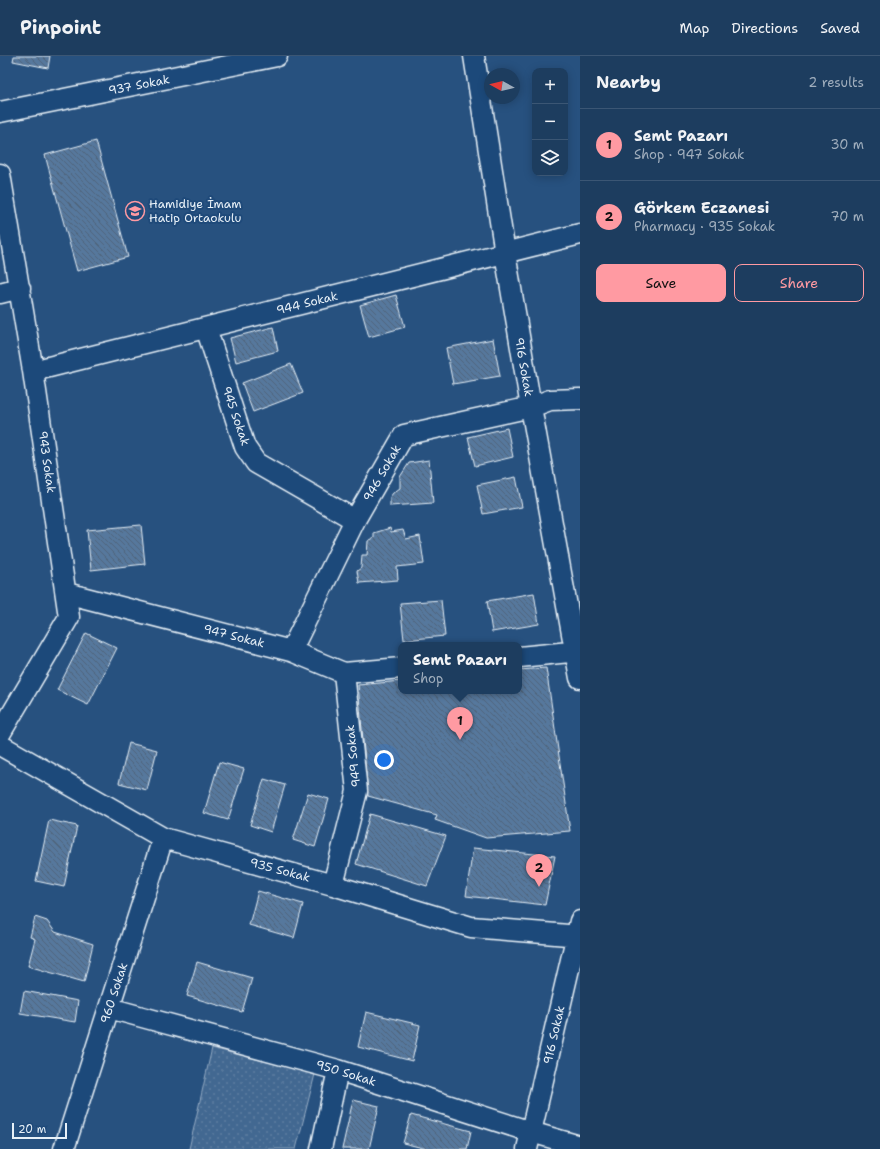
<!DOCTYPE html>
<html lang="en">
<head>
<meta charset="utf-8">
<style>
	body { margin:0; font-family:"Shantell Sans",sans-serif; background:#2a4868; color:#f1f3f6 }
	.controls { position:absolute; right:12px; top:12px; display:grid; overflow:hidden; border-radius:8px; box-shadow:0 2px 10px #0003 }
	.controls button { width:36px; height:36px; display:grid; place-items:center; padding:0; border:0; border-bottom:1px solid #3b5674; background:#1d3d5f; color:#f1f3f6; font:20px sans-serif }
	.compass { position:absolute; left:484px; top:12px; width:36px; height:36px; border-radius:50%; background:#1d3d5f; box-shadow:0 2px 10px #0003; rotate:278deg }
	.scale { position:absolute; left:12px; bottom:10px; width:55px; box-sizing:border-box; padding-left:4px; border:2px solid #e8f1f8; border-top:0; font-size:11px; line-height:14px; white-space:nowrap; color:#e8f1f8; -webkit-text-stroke:3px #1f4a7a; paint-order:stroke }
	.you { position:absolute; left:384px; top:704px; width:14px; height:14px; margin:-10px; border:3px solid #fff; border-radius:50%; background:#1a73e8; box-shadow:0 0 0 6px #1a73e833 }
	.badge { display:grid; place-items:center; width:26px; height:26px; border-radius:50%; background:#ff9aa2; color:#111; font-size:13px; font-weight:700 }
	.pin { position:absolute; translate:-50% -33px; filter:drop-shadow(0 1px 2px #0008) }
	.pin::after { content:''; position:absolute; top:21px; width:14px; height:12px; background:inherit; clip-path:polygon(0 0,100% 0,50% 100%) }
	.popup { position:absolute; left:398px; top:586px; width:124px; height:52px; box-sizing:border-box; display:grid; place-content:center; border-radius:8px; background:#1d3d5f; filter:drop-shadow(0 1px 3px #0005); font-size:13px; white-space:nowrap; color:#a0aebd }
	.popup b { font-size:15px; color:#f1f3f6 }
	.popup::after { content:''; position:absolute; left:50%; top:100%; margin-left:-8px; border:8px solid transparent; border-top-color:#1d3d5f }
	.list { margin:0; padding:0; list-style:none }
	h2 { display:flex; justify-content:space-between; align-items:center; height:52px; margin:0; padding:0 16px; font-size:17px }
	h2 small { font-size:13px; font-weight:400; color:#a0aebd }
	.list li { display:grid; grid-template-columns:26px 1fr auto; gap:12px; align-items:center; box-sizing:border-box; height:72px; padding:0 16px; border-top:1px solid #3b5674 }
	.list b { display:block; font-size:15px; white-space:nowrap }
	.list p { margin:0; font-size:13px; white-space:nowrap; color:#a0aebd }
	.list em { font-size:13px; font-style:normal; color:#a0aebd }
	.actions { display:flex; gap:8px; padding:12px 16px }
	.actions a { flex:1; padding:9px 0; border:1px solid #ff9aa2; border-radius:8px; text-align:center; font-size:14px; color:#ff9aa2 }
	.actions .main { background:#ff9aa2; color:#111 }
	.icon { flex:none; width:22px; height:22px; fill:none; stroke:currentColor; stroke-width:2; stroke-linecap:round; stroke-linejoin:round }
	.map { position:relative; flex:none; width:580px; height:1093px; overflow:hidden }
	header { display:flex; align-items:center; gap:24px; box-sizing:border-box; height:56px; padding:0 20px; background:#1d3d5f; border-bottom:1px solid #3b5674 }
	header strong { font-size:19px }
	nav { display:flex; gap:22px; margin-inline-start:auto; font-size:14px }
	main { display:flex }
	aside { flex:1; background:#1d3d5f }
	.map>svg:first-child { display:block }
	.park { fill:url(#park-dots); stroke:#96acc4 }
	.building { fill:url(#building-back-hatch); stroke:#e8f1f8 }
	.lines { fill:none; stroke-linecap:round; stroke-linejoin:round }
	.minor-casing { stroke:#e8f1f8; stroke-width:23 }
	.minor { stroke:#1f4a7a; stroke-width:20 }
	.labels { text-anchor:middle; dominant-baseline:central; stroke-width:4; stroke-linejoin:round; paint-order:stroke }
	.street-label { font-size:12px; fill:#e8f1f8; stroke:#1f4a7a }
	.poi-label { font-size:12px; fill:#e8f1f8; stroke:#1f4a7a; text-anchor:start }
</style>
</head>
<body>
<header>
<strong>Pinpoint</strong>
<nav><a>Map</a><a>Directions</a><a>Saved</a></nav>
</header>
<main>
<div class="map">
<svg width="580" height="1093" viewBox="0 0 580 1093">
	<defs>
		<pattern id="park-dots" width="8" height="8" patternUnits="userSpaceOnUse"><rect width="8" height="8" fill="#436891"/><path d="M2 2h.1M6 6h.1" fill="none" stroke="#5e7ea1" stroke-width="1.8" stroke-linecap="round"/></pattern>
		<pattern id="building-back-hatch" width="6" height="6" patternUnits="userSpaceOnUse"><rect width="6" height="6" fill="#57789d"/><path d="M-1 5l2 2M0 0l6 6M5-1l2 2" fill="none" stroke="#4f6278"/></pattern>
	</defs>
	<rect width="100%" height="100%" fill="#27517f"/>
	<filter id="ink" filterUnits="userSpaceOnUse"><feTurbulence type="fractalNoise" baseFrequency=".025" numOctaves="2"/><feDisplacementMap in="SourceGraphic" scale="8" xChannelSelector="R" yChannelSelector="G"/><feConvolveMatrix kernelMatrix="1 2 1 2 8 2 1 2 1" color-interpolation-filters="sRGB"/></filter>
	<g filter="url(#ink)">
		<path class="park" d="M212,992L315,1018L296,1093H189Z"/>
		<path class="building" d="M14,0H50L48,12L13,5Z
			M96,85L128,201L77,215L45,99Z
			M396,239L405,271L369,281L360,249Z
			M273,271L278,295L236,306L230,282Z
			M493,283L500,320L453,328L446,292Z
			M291,308L303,337L253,356L242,327Z
			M507,372L513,401L475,410L468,381Z
			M429,404L433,447L390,450V441L393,437L400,432V421L409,407Z
			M516,421L522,451L483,458L477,429Z
			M141,469L145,508L91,514L87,474Z
			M390,472L391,476L403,474L406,483L420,480L424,508L397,511L398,524L359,527L357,515L361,512L362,499H367L368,485L374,482V477Z
			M534,537L539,568L492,576L487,545Z
			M441,544L445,580L404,584L400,547Z
			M86,577L117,592L88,649L57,634Z
			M546,612L570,775L486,782L435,764L437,759L368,740L358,629L401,625V635H519V614Z
			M129,687L157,694L147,734L119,727Z
			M219,706L244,713L228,764L204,757Z
			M264,723L285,729L271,776L250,769Z
			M308,737L329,743L315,791L293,784Z
			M370,758L446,780L427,830L356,808Z
			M49,764L77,770L64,831L36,825Z
			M473,792L555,800L545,849L466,840Z
			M258,835L303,848L294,882L249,869Z
			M35,861L47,865L55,876L93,888L84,926L28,910L35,883L30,881Z
			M197,906L252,922L242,956L187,940Z
			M24,935L78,945L75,966L20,957Z
			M366,956L420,969L412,1005L358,991Z
			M353,1044L379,1050L369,1093H342Z
			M411,1059L471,1075L467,1093H427L403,1087Z"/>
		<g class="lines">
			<g class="minor-casing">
				<path id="minor" d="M474,0L505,197L531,351L580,622
					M0,56L277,0
					M0,118L33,315L69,561L0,678
					M0,237L20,232
					M206,272L245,391L256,407L355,464
					M33,315L580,178
					M66,537L291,595L344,617L401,612
					M291,595L355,464L404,379L531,351L550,344L580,343
					M519,601L580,595
					M0,689L163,782L333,829L471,871L580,880
					M333,829L357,735L344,617
					M109,952L338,1014L531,1076L580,1090
					M64,1093L163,782
					M321,1093L338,1014
					M527,1093L580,865"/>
			</g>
			<use href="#minor" class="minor"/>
		</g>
	</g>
	<defs>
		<g id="school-ring" transform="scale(1)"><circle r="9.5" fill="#1f4a7a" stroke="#ff9aa2" stroke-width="1.5"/><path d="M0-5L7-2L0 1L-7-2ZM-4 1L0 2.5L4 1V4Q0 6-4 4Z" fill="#ff9aa2"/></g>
	</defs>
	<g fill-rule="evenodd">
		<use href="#school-ring" x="135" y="155"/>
	</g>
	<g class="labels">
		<g class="street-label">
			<text transform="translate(139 29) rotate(-11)">937 Sokak</text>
			<text transform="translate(307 247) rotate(-14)">944 Sokak</text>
			<text transform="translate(524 311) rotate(80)">916 Sokak</text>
			<text transform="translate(236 360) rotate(71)">945 Sokak</text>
			<text transform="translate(47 406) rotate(82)">943 Sokak</text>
			<text transform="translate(382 417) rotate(-60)">946 Sokak</text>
			<text transform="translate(234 580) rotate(14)">947 Sokak</text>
			<text transform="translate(353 700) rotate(-96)">949 Sokak</text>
			<text transform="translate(280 814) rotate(15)">935 Sokak</text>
			<text transform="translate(114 937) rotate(-72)">960 Sokak</text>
			<text transform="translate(554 979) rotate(-77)">916 Sokak</text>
			<text transform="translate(346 1017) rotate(17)">950 Sokak</text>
		</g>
		<g class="poi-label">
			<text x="149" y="148">Hamidiye İmam<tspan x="149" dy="14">Hatip Ortaokulu</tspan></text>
		</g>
	</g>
</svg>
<div class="controls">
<button>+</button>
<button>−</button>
<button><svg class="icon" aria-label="layers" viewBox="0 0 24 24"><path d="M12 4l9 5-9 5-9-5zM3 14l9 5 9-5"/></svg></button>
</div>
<svg class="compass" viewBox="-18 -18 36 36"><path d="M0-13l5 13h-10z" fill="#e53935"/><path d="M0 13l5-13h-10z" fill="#a0aebd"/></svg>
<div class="scale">20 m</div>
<div class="you"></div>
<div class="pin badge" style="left:460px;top:684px">1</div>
<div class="popup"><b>Semt Pazarı</b>Shop</div>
<div class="pin badge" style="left:539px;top:831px">2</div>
</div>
<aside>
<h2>Nearby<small>2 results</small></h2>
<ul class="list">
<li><span class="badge">1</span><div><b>Semt Pazarı</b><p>Shop · 947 Sokak</p></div><em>30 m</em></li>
<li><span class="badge">2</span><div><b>Görkem Eczanesi</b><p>Pharmacy · 935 Sokak</p></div><em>70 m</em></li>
</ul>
<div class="actions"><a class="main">Save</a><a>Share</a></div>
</aside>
</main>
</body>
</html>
